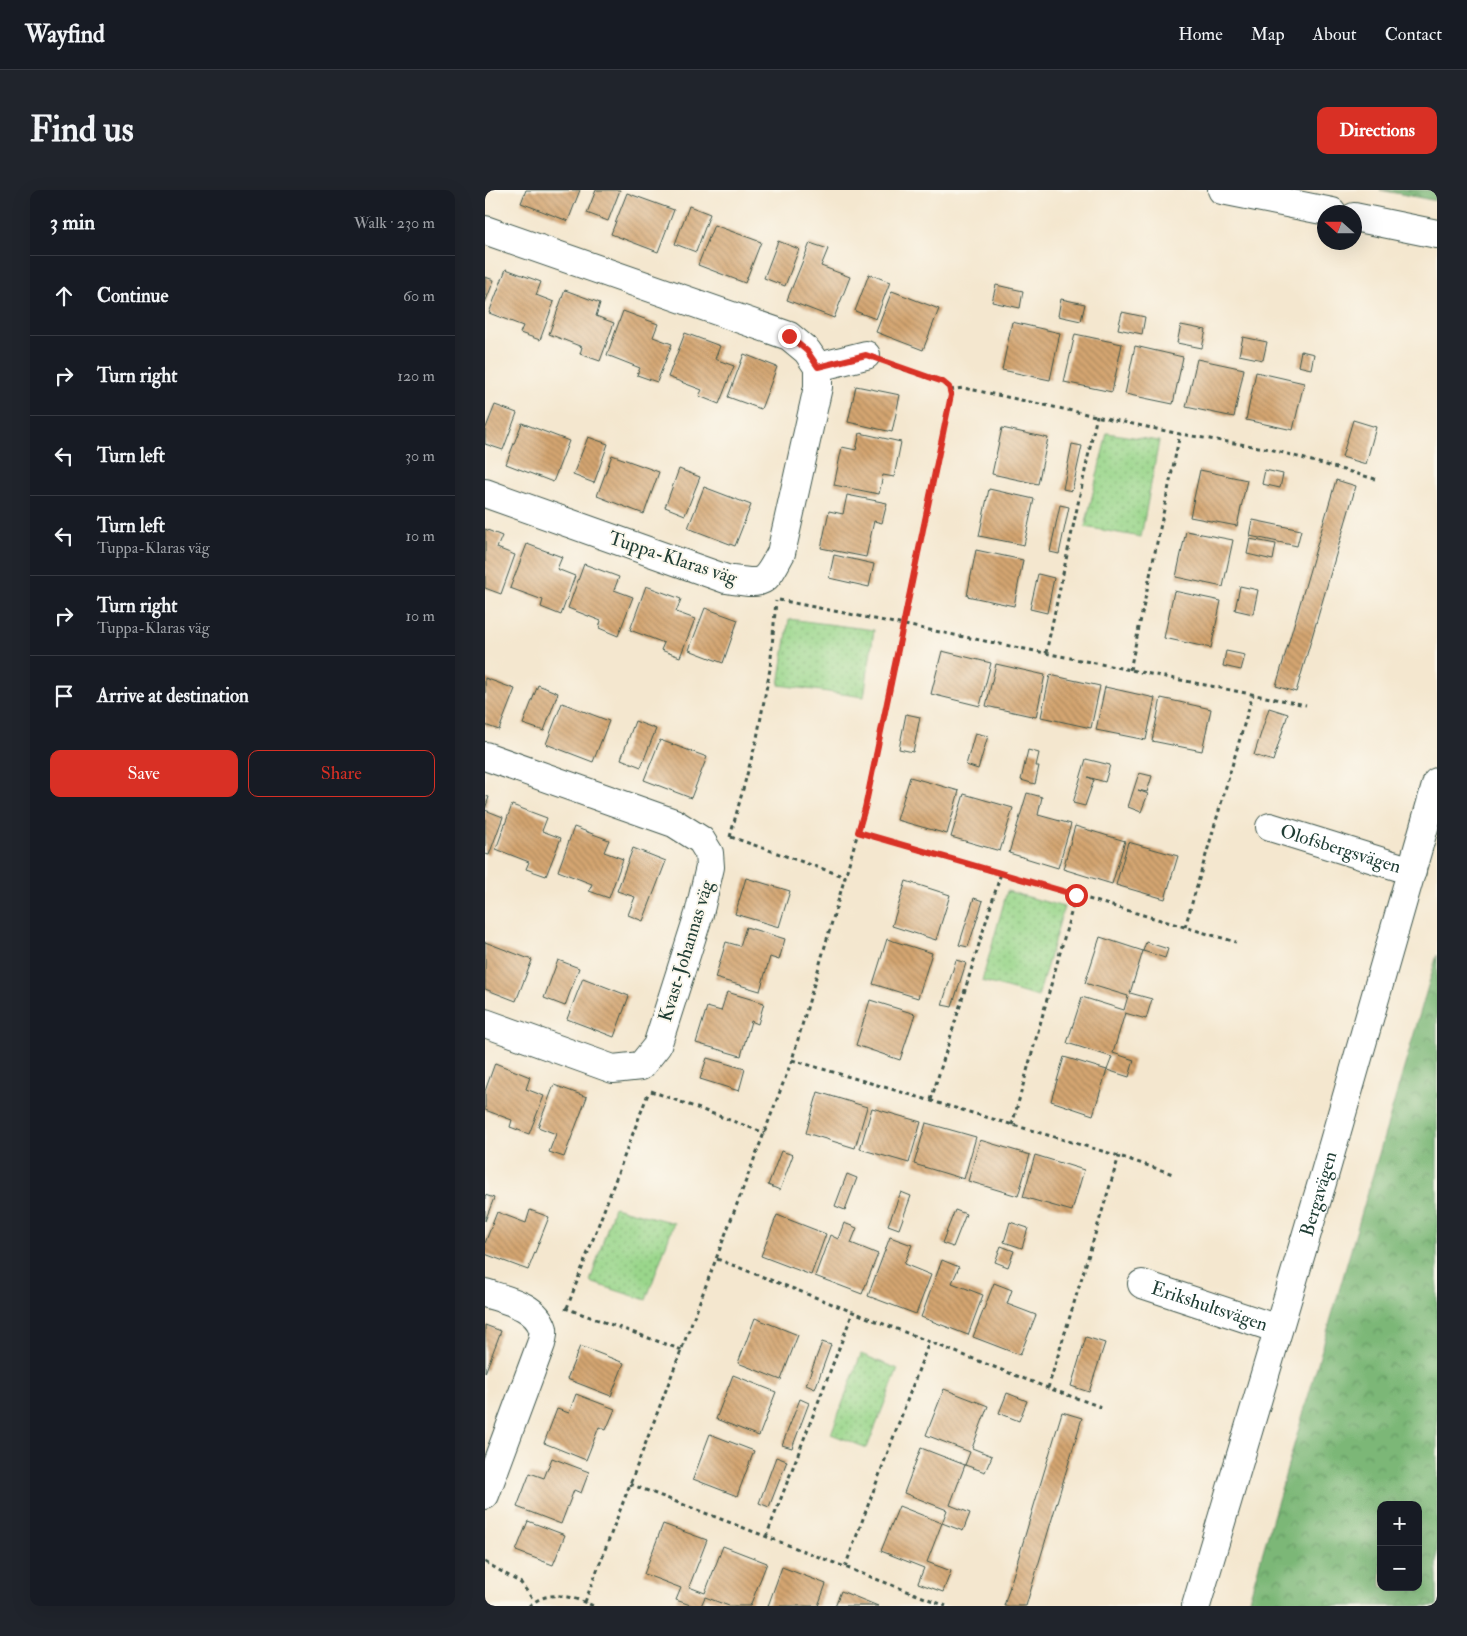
<!DOCTYPE html>
<html lang="en">
<head>
<meta charset="utf-8">
<style>
	body { margin:0; font-family:"IM FELL Double Pica",serif; background:#20242c; color:#f1f3f6 }
	.controls { position:absolute; right:15px; bottom:15px; display:grid; overflow:hidden; border-radius:10px; box-shadow:0 5px 20px #0002 }
	.controls button { width:45px; height:45px; display:grid; place-items:center; padding:0; border:0; border-bottom:1px solid #363941; background:#171b24; color:#f1f3f6; font:25px sans-serif }
	.compass { position:absolute; left:832px; top:15px; width:45px; height:45px; border-radius:50%; background:#171b24; box-shadow:0 5px 20px #0002; rotate:291deg }
	.stop { position:absolute; width:15px; height:15px; margin:-11px; border:4px solid #d93025; border-radius:50%; background:#fff }
	.stop.end { background:#d93025; border-color:#fff; box-shadow:0 1px 5px #0008 }
	.list { margin:0; padding:0; list-style:none }
	h2 { display:flex; justify-content:space-between; align-items:center; height:65px; margin:0; padding:0 20px; font-size:21px }
	h2 small { font-size:16px; font-weight:400; color:#9ea1a6 }
	.list li { display:grid; grid-template-columns:32px 1fr auto; gap:15px; align-items:center; box-sizing:border-box; height:80px; padding:0 20px; border-top:1px solid #363941 }
	.list b { display:block; font-size:19px; white-space:nowrap }
	.list p { margin:0; font-size:16px; white-space:nowrap; color:#9ea1a6 }
	.list em { font-size:16px; font-style:normal; color:#9ea1a6 }
	.actions { display:flex; gap:10px; padding:15px 20px }
	.actions a { flex:1; padding:11px 0; border:1px solid #d93025; border-radius:10px; text-align:center; font-size:18px; color:#d93025 }
	.actions .main { background:#d93025; color:#fff }
	.icon { flex:none; width:28px; height:28px; fill:none; stroke:currentColor; stroke-width:2; stroke-linecap:round; stroke-linejoin:round }
	.map { position:relative; flex:none; width:952px; height:1416px; overflow:hidden; border-radius:10px }
	header { display:flex; align-items:center; gap:30px; box-sizing:border-box; height:70px; padding:0 25px; background:#171b24; border-bottom:1px solid #363941 }
	header strong { font-size:24px }
	nav { display:flex; gap:28px; margin-inline-start:auto; font-size:18px }
	.intro { display:flex; align-items:center; justify-content:space-between; box-sizing:border-box; height:120px; padding:0 30px }
	h1 { margin:0; font-size:35px }
	.button { padding:12px 22px; border-radius:10px; background:#d93025; color:#fff; font-size:18px; font-weight:700 }
	main { display:flex; gap:30px; padding:0 30px }
	aside { flex:1; background:#171b24; border-radius:10px; box-shadow:0 5px 20px #0002 }
	.map>svg:first-child { display:block }
	.forest { fill:url(#forest-crowns); stroke:#4d7a56; fill-rule:evenodd }
	.park { fill:url(#park-dots); stroke:#5c8a60 }
	.building { fill:url(#building-back-hatch) }
	.lines { fill:none; stroke-linecap:round; stroke-linejoin:round }
	.street-casing { stroke:#3f564b; stroke-width:30 }
	.secondary-casing { stroke:#3f564b; stroke-width:30 }
	.path { stroke:#3f564b; stroke-width:3; stroke-dasharray:4 4; stroke-linecap:butt }
	.street { stroke:#fff; stroke-width:28 }
	.secondary { stroke:#fff; stroke-width:28 }
	.route { stroke:#d93025; stroke-width:6 }
	.labels { text-anchor:middle; dominant-baseline:central; stroke-width:4; stroke-linejoin:round; paint-order:stroke }
	.street-label { font-size:19px; fill:#1f3d34; stroke:#fbf7ec }
</style>
</head>
<body>
<header>
<strong>Wayfind</strong>
<nav><a>Home</a><a>Map</a><a>About</a><a>Contact</a></nav>
</header>
<div class="intro"><h1>Find us</h1><a class="button">Directions</a></div>
<main>
<aside>
<h2>3 min<small>Walk · 230 m</small></h2>
<ul class="list">
<li><svg class="icon" aria-label="ahead" viewBox="0 0 24 24"><path d="M12 20V5M6 11l6-6 6 6"/></svg><div><b>Continue</b></div><em>60 m</em></li>
<li><svg class="icon" aria-label="right" viewBox="0 0 24 24"><path d="M7 20v-9h11M14 6l5 5-5 5"/></svg><div><b>Turn right</b></div><em>120 m</em></li>
<li><svg class="icon" aria-label="left" viewBox="0 0 24 24"><path d="M17 20v-9H6M10 6l-5 5 5 5"/></svg><div><b>Turn left</b></div><em>30 m</em></li>
<li><svg class="icon" aria-label="left" viewBox="0 0 24 24"><path d="M17 20v-9H6M10 6l-5 5 5 5"/></svg><div><b>Turn left</b><p>Tuppa-Klaras väg</p></div><em>10 m</em></li>
<li><svg class="icon" aria-label="right" viewBox="0 0 24 24"><path d="M7 20v-9h11M14 6l5 5-5 5"/></svg><div><b>Turn right</b><p>Tuppa-Klaras väg</p></div><em>10 m</em></li>
<li><svg class="icon" aria-label="arrive" viewBox="0 0 24 24"><path d="M6 21V4h12l-3 4 3 4H6"/></svg><div><b>Arrive at destination</b></div></li>
</ul>
<div class="actions"><a class="main">Save</a><a>Share</a></div>
</aside>
<div class="map">
<svg width="952" height="1416" viewBox="0 0 952 1416">
	<defs>
		<pattern id="forest-crowns" width="20" height="18" patternUnits="userSpaceOnUse" patternTransform="scale(1.25)"><rect width="20" height="18" fill="#7bb777"/><path d="M2 6a3 3 0 1 1 6 0M12 15a3 3 0 1 1 6 0" fill="none" stroke="#649662"/></pattern>
		<pattern id="park-dots" width="8" height="8" patternUnits="userSpaceOnUse" patternTransform="scale(1.25)"><rect width="8" height="8" fill="#9ad68b"/><path d="M2 2h.1M6 6h.1" fill="none" stroke="#7daf72" stroke-width="1.8" stroke-linecap="round"/></pattern>
		<pattern id="building-back-hatch" width="6" height="6" patternUnits="userSpaceOnUse" patternTransform="scale(1.25)"><rect width="6" height="6" fill="#d4a571"/><path d="M-1 5l2 2M0 0l6 6M5-1l2 2" fill="none" stroke="#ab885e"/></pattern>
	</defs>
	<rect width="100%" height="100%" fill="#fbf7ec"/>
	<filter id="ink" filterUnits="userSpaceOnUse"><feTurbulence type="fractalNoise" baseFrequency=".02" numOctaves="2"/><feDisplacementMap in="SourceGraphic" scale="10" xChannelSelector="R" yChannelSelector="G"/><feConvolveMatrix kernelMatrix="1 2 1 2 8 2 1 2 1" color-interpolation-filters="sRGB"/></filter>
	<filter id="wash" filterUnits="userSpaceOnUse"><feTurbulence type="fractalNoise" baseFrequency=".0096" numOctaves="4" result="noise"/><feDisplacementMap in="SourceGraphic" scale="20" xChannelSelector="R" yChannelSelector="G"/><feGaussianBlur stdDeviation="1.12" result="paint"/><feColorMatrix in="noise" values="0 0 0 0 0 0 0 0 0 0 0 0 0 0 0 0 0 1.4 0 .05"/><feComposite in="paint" operator="in"/></filter>
	<g filter="url(#wash)">
		<rect width="100%" height="100%" fill="#f4e7cf"/>
		<path class="forest" d="M895,0H952V11Z
			M952,765V1416H762ZM896,1315H933V1397H896Z"/>
		<path class="park" d="M622,243L674,251L656,347L600,337Z
			M304,429L389,440L379,507L294,495Z
			M522,701L579,717L553,807L497,791Z
			M129,1017L189,1033L161,1110L105,1092Z
			M376,1164L413,1179L382,1258L346,1244Z"/>
		<g id="blocks">
			<path class="building" d="M41,0H95L83,31L36,13Z
				M111,0H135L123,31L102,23Z
				M142,3L189,20L173,62L126,44Z
				M204,16L225,24L211,62L190,54Z
				M229,35L276,52L260,93L213,75Z
				M293,51L314,59L300,96L279,88Z
				M325,53L343,59L336,76L365,87L349,128L302,110Z
				M21,79L56,92L51,105L69,112L55,150L35,143L38,136L4,123Z
				M384,84L405,92L391,129L370,121Z
				M0,87L9,90L0,113Z
				M511,95L538,101L535,118L507,112Z
				M80,100L115,113L111,126L129,133L115,171L95,164L97,157L64,144Z
				M407,101L454,119L438,160L391,142Z
				M576,109L600,114L596,131L573,126Z
				M138,121L173,134L168,147L187,154L172,192L152,185L155,178L122,165Z
				M637,122L660,127L657,144L633,139Z
				M527,132L575,143L565,190L517,180Z
				M696,135L721,140L717,158L692,153Z
				M200,143L235,156L230,169L249,176L234,214L214,206L217,200L183,187Z
				M590,144L637,154L627,202L579,192Z
				M758,147L782,152L778,170L754,165Z
				M650,156L698,167L688,214L640,204Z
				M816,161L829,164L826,179L813,176Z
				M259,164L292,177L276,219L243,207Z
				M712,169L759,179L749,227L701,217Z
				M771,182L819,193L808,240L761,230Z
				M371,196L415,205L407,242L363,232Z
				M10,215L32,223L18,260L0,254V240Z
				M868,230L891,237L881,274L857,267Z
				M37,233L84,251L68,292L21,274Z
				M517,238L563,248L553,294L507,284Z
				M375,243L416,252L409,287L398,285L394,304L349,295L357,257L371,260Z
				M103,247L123,254L109,293L88,285Z
				M587,254L597,256L587,301L578,299Z
				M127,265L174,282L159,324L112,306Z
				M194,279L215,287L200,325L180,317Z
				M715,280L762,290L752,336L705,327Z
				M780,280L798,284L795,298L777,294Z
				M851,290L871,296L811,502L791,496Z
				M219,297L266,315L250,356L203,338Z
				M504,299L549,309L539,355L494,346Z
				M362,305L402,313L397,333L389,331L381,367L336,358L344,321L358,324Z
				M575,315L584,317L574,364L565,362Z
				M768,330L816,340L812,356L765,346Z
				M0,339L17,346L12,358L30,365L16,404L0,398Z
				M701,341L748,350L738,397L691,387Z
				M765,349L791,354L788,370L762,364Z
				M42,354L77,367L72,379L90,386L76,425L56,417L58,410L25,398Z
				M491,360L538,370L529,416L482,406Z
				M349,365L389,374L384,397L344,388Z
				M99,374L134,387L129,400L148,407L133,446L114,438L116,431L83,418Z
				M553,384L569,388L562,423L545,419Z
				M161,396L196,409L191,422L210,429L195,467L176,460L179,453L145,440Z
				M755,396L773,400L768,424L750,420Z
				M689,401L736,411L726,458L679,448Z
				M220,418L253,430L238,473L204,460Z
				M457,461L506,473L495,516L446,504Z
				M741,461L760,465L756,480L738,476Z
				M511,474L560,485L551,527L501,516Z
				M565,485L615,496L606,538L556,527Z
				M0,488L30,499L14,540L0,535Z
				M53,495L73,503L59,541L38,534Z
				M620,497L670,508L661,550L611,540Z
				M676,508L726,519L717,561L667,551Z
				M77,513L124,531L108,572L61,554Z
				M784,518L803,524L788,571L769,565Z
				M421,524L435,527L428,562L414,559Z
				M150,531L171,539L156,577L136,569Z
				M490,543L503,546L493,579L481,575Z
				M175,550L222,567L206,608L159,590Z
				M543,560L554,563L551,576H554L550,594L536,590Z
				M601,569L625,575L620,592L603,587L609,590L600,616L588,613Z
				M654,583L667,586L662,602L653,600L663,604L656,622L643,617Z
				M425,587L474,601L462,644L412,630Z
				M542,603L557,607L553,625L586,634L573,678L524,663Z
				M479,604L528,618L515,661L466,647Z
				M0,606L4,607L0,619Z
				M27,615L62,628L57,641L76,648L61,686L41,679L44,672L11,659Z
				M0,620L18,627L4,665L0,664Z
				M590,636L640,651L627,694L578,679Z
				M89,637L124,650L119,662L138,669L124,708L104,701L107,694L73,681Z
				M643,652L693,666L680,709L631,695Z
				M148,658L181,671L158,731L143,725L150,707L132,701Z
				M261,688L305,701L294,737L250,724Z
				M421,691L465,705L451,750L407,736Z
				M489,708L498,711L483,757L474,755Z
				M261,737L300,749L294,770L285,767L275,801L230,788L241,752L255,756Z
				M615,747L658,761L645,803L667,809L661,829L640,823L628,863L649,870L644,887L622,880L627,867L582,853L597,807L639,820L643,806L600,793Z
				M402,749L447,763L433,808L388,794Z
				M0,752L47,770L31,811L0,799Z
				M661,752L683,759L680,768L658,761Z
				M73,770L94,778L80,816L59,808Z
				M471,770L481,773L467,817L457,815Z
				M98,788L144,806L129,847L82,829Z
				M242,802L279,813L273,834L266,831L256,866L211,853L222,817L236,821Z
				M385,810L430,824L415,870L371,855Z
				M579,867L622,880L608,925L566,911Z
				M222,868L260,879L254,901L215,889Z
				M10,873L45,887L41,899L59,906L44,944L25,937L27,930L0,920V901Z
				M69,895L102,907L79,967L64,962L71,944L53,937Z
				M333,902L382,917L370,958L321,943Z
				M387,918L436,932L424,973L375,959Z
				M441,933L491,947L479,989L429,974Z
				M495,950L545,965L533,1006L483,991Z
				M296,961L308,965L295,1000L283,995Z
				M550,965L599,980L587,1021L538,1007Z
				M362,984L372,988L360,1020L350,1016Z
				M416,1002L426,1006L414,1039L403,1035Z
				M0,1005L9,1008L0,1031Z
				M45,1020L64,1027L43,1080L0,1064V1053L12,1022L41,1033Z
				M470,1020L481,1024L468,1057L457,1053Z
				M292,1025L341,1044L326,1085L276,1066Z
				M525,1032L543,1038L537,1058L519,1052Z
				M359,1033L372,1038L366,1053L393,1064L377,1104L330,1086L345,1045L353,1049Z
				M405,1047L427,1055L419,1074L446,1085L431,1124L383,1106Z
				M516,1056L529,1061L523,1077L510,1072Z
				M457,1070L474,1077L467,1093L498,1105L483,1145L436,1127Z
				M509,1093L527,1100L522,1114L551,1125L535,1165L488,1147Z
				M270,1128L313,1145L296,1190L253,1173Z
				M0,1135L16,1141L0,1183Z
				M601,1147L620,1153L604,1202L586,1196Z
				M337,1152L346,1155L330,1199L321,1195Z
				M95,1156L139,1173L126,1206L82,1189Z
				M248,1185L291,1202L274,1246L231,1229Z
				M459,1199L503,1216L487,1258L507,1266L500,1282L480,1275L485,1262L441,1245Z
				M522,1203L542,1211L534,1231L514,1223Z
				M91,1204L130,1219L121,1240L114,1237L101,1270L59,1253L72,1219L84,1223Z
				M315,1209L324,1213L307,1258L297,1255Z
				M577,1222L597,1228L541,1416H519Z
				M225,1244L269,1261L252,1306L208,1289Z
				M436,1258L480,1275L465,1315L485,1323L478,1341L457,1333L442,1372L466,1381L458,1402L433,1393L439,1378L396,1361L414,1316L457,1333L462,1320L419,1303Z
				M291,1267L302,1271L284,1317L274,1313Z
				M67,1268L104,1282L96,1303L89,1300L76,1334L32,1317L45,1283L59,1288Z
				M43,1331L80,1345L68,1375L31,1361Z
				M178,1334L222,1350L204,1397L220,1403L238,1356L282,1373L265,1416H244L220,1407L216,1416H208L191,1410L196,1398L159,1384Z
				M297,1377L341,1394L333,1416H283Z
				M356,1401L393,1416H350Z"/>
		</g>
	</g>
	<g filter="url(#ink)">
		<use href="#blocks" fill-opacity="0" stroke="#3f564b" stroke-width="1"/>
		<g class="lines">
			<g class="street-casing">
				<g id="street">
					<path d="M0,40L304,146L322,161L333,177V197L296,363C278,397 278,394 241,389L0,303"/>
					<path d="M333,177L381,165"/>
					<path d="M0,566L189,633L216,650L224,663L225,677L214,724L172,856L156,876L128,879L0,833"/>
					<path id="s1" d="M785,637L927,681"/>
					<path id="s2" d="M657,1094L793,1139"/>
					<path d="M0,1103C20,1110 51,1115 58,1139C59,1143 57,1150 56,1154L0,1305"/>
				</g>
			</g>
			<g class="secondary-casing">
				<g id="secondary">
					<path d="M737,0L847,22"/>
					<path d="M869,27L952,44"/>
					<path id="s3" d="M711,1416L839,986L952,592"/>
				</g>
			</g>
			<path class="path" d="M465,200L478,198L489,200L695,244L785,259L890,289
				M294,410L821,515
				M561,463L612,225
				M645,480L695,244
				M373,642L751,752
				M245,647L272,548L285,479L291,411
				M246,647L361,687
				M700,737L768,504
				M307,870L634,966L688,984
				M166,901L280,943
				M446,910L516,683
				M527,935L591,705
				M232,1069L563,1198L619,1218
				M80,1118L197,1160
				M82,1118L164,901
				M563,1198L634,966
				M145,1294L461,1416
				M281,1347L368,1122
				M0,1372L36,1393L49,1411
				M360,1377L444,1152
				M100,1412L307,870L380,618L466,205L464,197L458,192L404,174
				M44,1416C63,1399 87,1406 108,1416"/>
			<use href="#street" class="street"/>
			<use href="#secondary" class="secondary"/>
		</g>
	</g>
	<g class="lines" filter="url(#ink)">
		<path class="route" d="M304,146L322,161L333,177L381,165L458,192L464,197L466,205L380,618L373,642L591,705"/>
	</g>
	<g class="labels">
		<g class="street-label">
			<text transform="translate(188 368) rotate(18)">Tuppa-Klaras väg</text>
			<text stroke="none"><textPath href="#s1" startOffset="74">Olofsbergsvägen</textPath></text>
			<text transform="translate(201 761) rotate(-73)">Kvast-Johannas väg</text>
			<text stroke="none"><textPath href="#s3" startOffset="430">Bergavägen</textPath></text>
			<text stroke="none"><textPath href="#s2" startOffset="71">Erikshultsvägen</textPath></text>
		</g>
	</g>
</svg>
<div class="controls">
<button>+</button>
<button>−</button>
</div>
<svg class="compass" viewBox="-18 -18 36 36"><path d="M0-13l5 13h-10z" fill="#e53935"/><path d="M0 13l5-13h-10z" fill="#9ea1a6"/></svg>
<div class="stop" style="left:591px;top:705px"></div>
<div class="stop end" style="left:304px;top:146px"></div>
</div>
</main>
</body>
</html>
